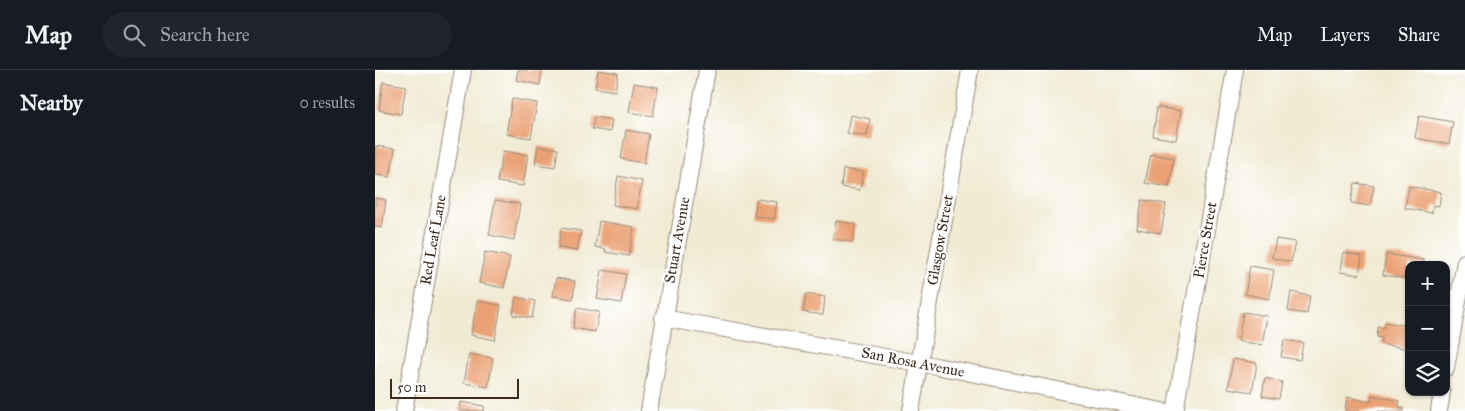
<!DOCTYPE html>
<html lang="en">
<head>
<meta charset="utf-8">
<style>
	body { margin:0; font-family:"IM FELL Great Primer",serif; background:#20242c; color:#f1f3f6 }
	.controls { position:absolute; right:15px; bottom:15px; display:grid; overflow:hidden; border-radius:10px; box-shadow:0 1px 4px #0004 }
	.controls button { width:45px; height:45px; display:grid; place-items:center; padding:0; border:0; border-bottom:1px solid #363941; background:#171b24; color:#f1f3f6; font:25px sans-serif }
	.scale { position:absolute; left:15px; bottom:12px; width:129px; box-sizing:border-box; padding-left:5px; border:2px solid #3b2a1e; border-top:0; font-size:14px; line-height:18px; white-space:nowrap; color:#3b2a1e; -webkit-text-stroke:4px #fff; paint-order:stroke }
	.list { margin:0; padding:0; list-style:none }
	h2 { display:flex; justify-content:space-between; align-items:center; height:65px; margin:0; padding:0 20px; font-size:21px }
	h2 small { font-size:16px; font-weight:400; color:#9ea1a6 }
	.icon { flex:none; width:28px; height:28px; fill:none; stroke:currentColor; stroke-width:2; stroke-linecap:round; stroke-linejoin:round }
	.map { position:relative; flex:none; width:1090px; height:341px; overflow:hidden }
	header { display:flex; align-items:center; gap:30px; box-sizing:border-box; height:70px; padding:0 25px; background:#171b24; border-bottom:1px solid #363941 }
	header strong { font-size:24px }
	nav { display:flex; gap:28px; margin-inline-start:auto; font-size:18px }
	.search { width:350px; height:45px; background:#20242c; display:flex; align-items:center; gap:12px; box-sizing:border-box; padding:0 18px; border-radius:28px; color:#9ea1a6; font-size:19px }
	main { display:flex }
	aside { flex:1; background:#171b24 }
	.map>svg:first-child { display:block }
	.building { fill:#eba175 }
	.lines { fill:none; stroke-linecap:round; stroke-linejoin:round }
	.street-casing { stroke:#968a79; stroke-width:18 }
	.street { stroke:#fff; stroke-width:16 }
	.labels { text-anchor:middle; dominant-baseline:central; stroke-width:4.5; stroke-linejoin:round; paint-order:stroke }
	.street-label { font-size:15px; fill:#3b2a1e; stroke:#fff }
</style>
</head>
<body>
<header>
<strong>Map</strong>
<div class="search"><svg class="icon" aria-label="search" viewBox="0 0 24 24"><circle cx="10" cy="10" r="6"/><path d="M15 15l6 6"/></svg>Search here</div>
<nav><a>Map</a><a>Layers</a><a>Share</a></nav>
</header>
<main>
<aside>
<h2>Nearby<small>0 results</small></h2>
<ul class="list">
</ul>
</aside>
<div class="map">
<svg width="1090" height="341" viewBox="0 0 1090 341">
	<rect width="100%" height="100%" fill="#fff"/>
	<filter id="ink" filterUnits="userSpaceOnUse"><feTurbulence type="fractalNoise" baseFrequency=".02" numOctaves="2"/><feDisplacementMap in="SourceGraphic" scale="10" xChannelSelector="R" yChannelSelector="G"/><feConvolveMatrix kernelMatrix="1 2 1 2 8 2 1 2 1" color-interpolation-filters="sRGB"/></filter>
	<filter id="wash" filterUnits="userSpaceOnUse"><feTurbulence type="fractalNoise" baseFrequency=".0096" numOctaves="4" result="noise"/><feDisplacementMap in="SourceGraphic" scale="20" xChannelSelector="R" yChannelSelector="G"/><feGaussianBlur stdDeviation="1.12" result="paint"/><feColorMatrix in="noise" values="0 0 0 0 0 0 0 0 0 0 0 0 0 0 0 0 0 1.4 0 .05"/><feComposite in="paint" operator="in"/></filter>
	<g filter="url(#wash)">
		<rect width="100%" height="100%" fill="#f1ebd4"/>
		<g id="blocks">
			<path class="building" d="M143,0H167L165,15L141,10Z
				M223,0L243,3L240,21L220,18Z
				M8,12L31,16L26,44L4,40Z
				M259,13L283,17L278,46L254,42Z
				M137,29L162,33L156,68L131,64Z
				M782,37L806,41L801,70L778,66Z
				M475,45L495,49L492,66L472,63Z
				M1044,46L1078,52L1074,74L1040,68Z
				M219,47L237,50L235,62L217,59Z
				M251,60L274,64L269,93L246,89Z
				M0,76L20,79L15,107L0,105Z
				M163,76L183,79L180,97L160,94Z
				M128,81L153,85L148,116L122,112Z
				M776,84L799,88L794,117L770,113Z
				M468,99L488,102L485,120L466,117Z
				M243,106L267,111L262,139L238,135Z
				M980,113L999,116L995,136L976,133Z
				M1034,116L1066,122L1064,136L1058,135L1057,143L1030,138Z
				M0,128L11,130L7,158L0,157Z
				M382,129L402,132L399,149L379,146Z
				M120,130L145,134L139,170L114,165Z
				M767,130L791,134L786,163L762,159Z
				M224,151L259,157L254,186L230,182L231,179L220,177Z
				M461,151L481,154L478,172L458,169Z
				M186,158L206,161L202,181L183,178Z
				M901,169L920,172L916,192L897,188Z
				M110,182L135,187L129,218L104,213Z
				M968,182L987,186L984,205L965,202Z
				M1011,184L1049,190L1048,195H1034V209L1008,205Z
				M875,196L899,200L894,229L870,224Z
				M227,200L251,204L246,233L222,229Z
				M181,208L200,211L198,229L178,226Z
				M916,222L935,226L932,244L913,241Z
				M431,224L450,227L448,245L428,242Z
				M141,227L160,231L157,248L138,245Z
				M102,231L126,235L120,270L96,265Z
				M202,238L224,242L220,262L198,258Z
				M868,242L892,246L887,275L863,271Z
				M1010,252L1034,256V279L1006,274L1007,268L1002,267L1003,257L1009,258Z
				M909,270L928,273L925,290L906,287Z
				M94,284L118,288L113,317L89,313Z
				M858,289L882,293L877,322L853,318Z
				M890,308L907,312L904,329L887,326Z
				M997,325L1025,331L1024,337L1029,338V341H970L972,327L996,332Z
				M86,332L109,336V341H84Z"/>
		</g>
	</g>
	<g filter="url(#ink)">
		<use href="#blocks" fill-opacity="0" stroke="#968a79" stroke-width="1"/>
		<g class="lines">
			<g class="street-casing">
				<path id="street" d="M288,248L561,296L787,341
					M1071,298L1090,192
					M29,341L88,0
					M274,341L332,0
					M536,341L595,0
					M800,341L860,0
					M1064,341L1067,322"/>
			</g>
			<use href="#street" class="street"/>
		</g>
	</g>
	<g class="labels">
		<g class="street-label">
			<text transform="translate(58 170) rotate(-80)">Red Leaf Lane</text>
			<text transform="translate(302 170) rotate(-80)">Stuart Avenue</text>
			<text transform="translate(565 170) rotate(-80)">Glasgow Street</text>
			<text transform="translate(830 170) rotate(-80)">Pierce Street</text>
			<text transform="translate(538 292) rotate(11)">San Rosa Avenue</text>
		</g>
	</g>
</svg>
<div class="controls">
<button>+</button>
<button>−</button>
<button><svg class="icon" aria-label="layers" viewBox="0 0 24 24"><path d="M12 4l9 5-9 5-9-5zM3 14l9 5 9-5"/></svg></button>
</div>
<div class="scale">50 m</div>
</div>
</main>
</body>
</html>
